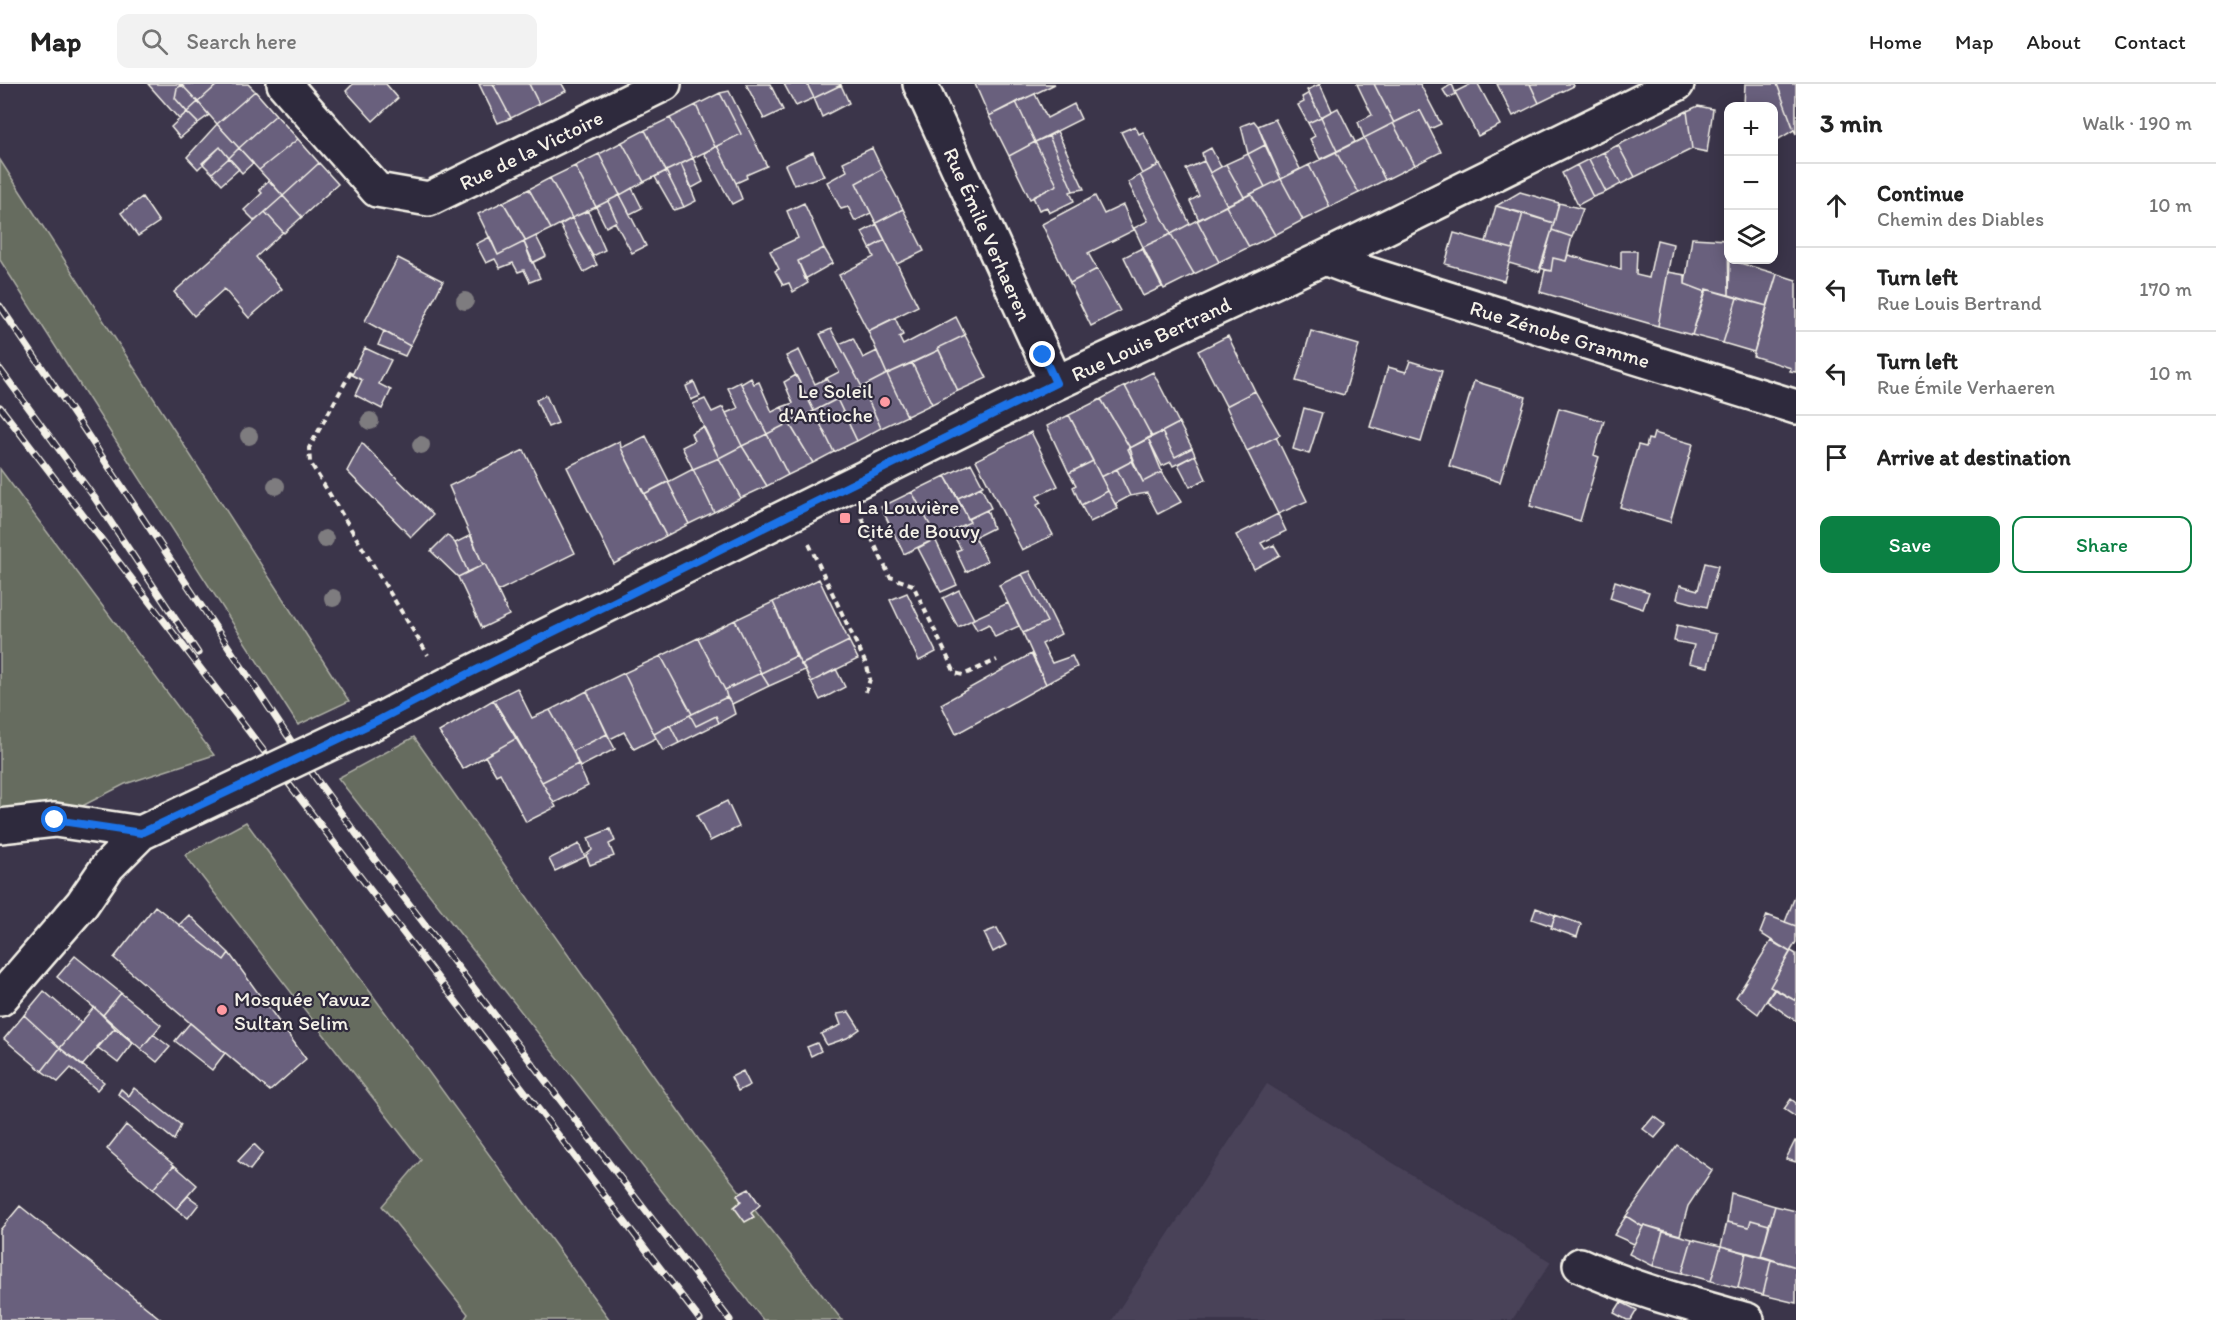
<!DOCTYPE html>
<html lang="en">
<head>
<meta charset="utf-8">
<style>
	body { margin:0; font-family:Itim,sans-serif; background:#f2f2f2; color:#222 }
	.controls { position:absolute; right:18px; top:18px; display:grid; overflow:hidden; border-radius:12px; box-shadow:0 3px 15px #0003 }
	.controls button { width:54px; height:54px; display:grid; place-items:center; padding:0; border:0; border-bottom:2px solid #e0e0e0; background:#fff; color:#222; font:30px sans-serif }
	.stop { position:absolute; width:18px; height:18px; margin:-14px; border:4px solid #1a73e8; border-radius:50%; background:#fff }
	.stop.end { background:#1a73e8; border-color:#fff; box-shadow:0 2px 6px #0008 }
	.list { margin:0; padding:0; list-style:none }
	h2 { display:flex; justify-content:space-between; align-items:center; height:78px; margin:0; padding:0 24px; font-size:26px }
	h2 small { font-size:20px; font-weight:400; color:#767676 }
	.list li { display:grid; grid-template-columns:39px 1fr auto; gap:18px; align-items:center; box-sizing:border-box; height:84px; padding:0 24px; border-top:2px solid #e0e0e0 }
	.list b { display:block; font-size:22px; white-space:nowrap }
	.list p { margin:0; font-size:20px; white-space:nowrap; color:#767676 }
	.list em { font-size:20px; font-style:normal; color:#767676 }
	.actions { display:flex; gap:12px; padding:18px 24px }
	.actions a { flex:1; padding:14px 0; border:2px solid #0b8043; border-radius:12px; text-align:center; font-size:21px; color:#0b8043 }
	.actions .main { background:#0b8043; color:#fff }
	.icon { flex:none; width:33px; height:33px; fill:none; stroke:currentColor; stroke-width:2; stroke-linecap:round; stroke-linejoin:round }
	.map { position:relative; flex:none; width:1796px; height:1236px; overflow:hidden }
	header { display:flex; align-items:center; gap:36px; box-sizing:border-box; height:84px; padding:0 30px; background:#fff; border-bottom:2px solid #e0e0e0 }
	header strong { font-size:28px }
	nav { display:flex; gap:33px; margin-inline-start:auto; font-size:21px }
	.search { width:420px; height:54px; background:#f2f2f2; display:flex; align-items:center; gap:15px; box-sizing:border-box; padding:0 21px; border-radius:12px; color:#767676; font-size:22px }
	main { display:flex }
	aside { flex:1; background:#fff }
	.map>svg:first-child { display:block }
	.built { fill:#494259 }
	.green { fill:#666c5f; stroke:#adaea4; stroke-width:1.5 }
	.building { fill:#69607d; stroke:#f4f1e8; stroke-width:1.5 }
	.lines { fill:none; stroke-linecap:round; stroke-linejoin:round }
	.minor-casing { stroke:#f4f1e8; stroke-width:38 }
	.path { stroke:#f4f1e8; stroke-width:4; stroke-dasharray:6 4.5; stroke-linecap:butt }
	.minor { stroke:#2f2a3d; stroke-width:33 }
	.rail-casing { stroke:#f4f1e8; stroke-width:7 }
	.rail { stroke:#2f2a3d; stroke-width:4.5; stroke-dasharray:14; stroke-linecap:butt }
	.minor-bridge-casing { stroke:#f4f1e8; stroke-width:38; stroke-linecap:butt }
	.minor-bridge { stroke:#2f2a3d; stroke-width:33 }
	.tree { fill:#7e7b7f }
	.route { stroke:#1a73e8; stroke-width:8 }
	.poi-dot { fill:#ff9aa2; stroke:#2f2a3d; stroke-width:2 }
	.labels { text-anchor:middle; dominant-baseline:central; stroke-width:4.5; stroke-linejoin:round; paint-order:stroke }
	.street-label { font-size:21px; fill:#f4f1e8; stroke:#2f2a3d }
	.poi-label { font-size:21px; fill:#f4f1e8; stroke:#2f2a3d; text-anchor:start }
</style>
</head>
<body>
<header>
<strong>Map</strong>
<div class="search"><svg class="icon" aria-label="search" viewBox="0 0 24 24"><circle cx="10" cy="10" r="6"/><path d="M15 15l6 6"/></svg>Search here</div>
<nav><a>Home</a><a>Map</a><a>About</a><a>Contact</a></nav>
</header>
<main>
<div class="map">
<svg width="1796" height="1236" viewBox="0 0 1796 1236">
	<rect width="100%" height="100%" fill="#3b354a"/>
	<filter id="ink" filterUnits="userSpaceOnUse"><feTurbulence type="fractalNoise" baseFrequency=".0167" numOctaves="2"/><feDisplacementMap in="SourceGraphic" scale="12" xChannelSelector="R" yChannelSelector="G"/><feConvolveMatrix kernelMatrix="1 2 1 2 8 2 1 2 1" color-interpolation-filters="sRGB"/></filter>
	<g filter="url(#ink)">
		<path class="built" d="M1267,1000L1551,1178L1512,1236H1112Z"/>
		<path class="green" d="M0,76L349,617L298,641L0,176Z
			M0,385L214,671L125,700L55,736L0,742Z
			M414,653L699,1056L842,1236H763L338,694Z
			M246,738L610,1236H464L468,1230L382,1122L421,1076L185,771Z"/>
		<path class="building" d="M148,0H181L177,4L175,14L187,28L179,35Z
			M181,0H218L198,18Z
			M218,0H248L255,7L217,40L198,18Z
			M353,0H386L398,14L373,37L346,7Z
			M479,0H493L511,34L498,39Z
			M493,0H529L539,20L511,34Z
			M529,0H562L566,7L539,20Z
			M746,0H770L783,26L764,35Z
			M784,0H807L814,14L796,22Z
			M807,0H841V1L814,14Z
			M975,0H1055L989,32Z
			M1320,0L1332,27L1321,33L1307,6Z
			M1357,0H1374L1394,39L1364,54L1358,38L1372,31Z
			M1374,0H1420L1441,40L1430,45L1420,26L1394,39Z
			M1452,0L1456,10L1448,14L1443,6Z
			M1471,0H1478L1500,41L1478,52L1455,8Z
			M1497,0H1530L1539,19L1513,32Z
			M1530,0H1573L1574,2L1539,19Z
			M1745,0H1777L1794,46L1774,58V22H1744Z
			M1777,0H1796V50L1794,46Z
			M182,1L198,18L187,28L175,14L177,4Z
			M841,1L849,19L822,33L814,14Z
			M255,7L276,31L239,64L217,40Z
			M729,7L767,82L746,91L747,94L736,99L717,62L741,50L720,9Z
			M720,9L741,50L715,63L696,21Z
			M1309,9L1321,33L1308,39L1298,21L1304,18L1302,13Z
			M1035,10L1047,34L1074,20L1081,35L1035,58L1016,18Z
			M198,18L209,31L198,39L187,28Z
			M1016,18L1035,58L1009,72L989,32Z
			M696,21L715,63L693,74L670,34Z
			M1698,22L1713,25L1707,68L1692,65L1687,27Z
			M1338,24L1355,58L1337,67L1321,33Z
			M1420,26L1441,68L1415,81L1393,39Z
			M1687,27L1692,65L1635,93L1618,61Z
			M187,28L198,39L180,54L171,43Z
			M276,31L298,55L259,86L239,64Z
			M1321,33L1337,67L1320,75L1310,55L1315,52L1308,39Z
			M670,34L693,74L666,87L645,46Z
			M1275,35L1300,85L1281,95L1258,42Z
			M1254,37L1258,42L1265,61L1248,70L1241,42Z
			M1393,39L1415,81L1385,96L1364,54Z
			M217,40L239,64L229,74L220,63L198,85L187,73Z
			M1135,42L1139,50L1143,48L1159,81L1142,90L1121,48Z
			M645,46L666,87L644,98L622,58Z
			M1057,47L1084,105L1073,107L1049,52Z
			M1049,52L1073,107L1070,108L1074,117L1049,129L1047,123L1039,126L1033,113L1057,101L1035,58Z
			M1364,54L1385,96L1359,109L1336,68Z
			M298,55L319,79L283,112L259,86Z
			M622,58L644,98L620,111L599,70Z
			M1035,58L1057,101L1030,115L1009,72Z
			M1265,61L1281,95L1265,103L1248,70Z
			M1618,61L1635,93L1621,100L1604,68Z
			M717,62L736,99L742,115L732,120L704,69Z
			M220,63L229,74L212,89L202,79Z
			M239,64L253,79L242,89L229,74Z
			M872,64L882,85L856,99L871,129L855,137L848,123L841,125L827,98L847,87L843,78Z
			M1211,64L1221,83L1210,89L1204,77L1202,69Z
			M813,68L824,92L794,101L785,81Z
			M1336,68L1359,109L1330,123L1309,81Z
			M1604,68L1621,100L1606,108L1589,75Z
			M599,70L620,111L596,123L575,82Z
			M1248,70L1265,103L1244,113L1226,80Z
			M229,74L239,85L222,100L212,89Z
			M693,74L703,98L692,104L681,80Z
			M1589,75L1606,108L1593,113L1577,81Z
			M1204,77L1227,121L1199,136L1190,117L1199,112L1186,85Z
			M319,79L338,100L302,133L283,112Z
			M681,80L696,117L684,123L666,87Z
			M1160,80L1190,140L1171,150L1140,91Z
			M1226,80L1244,113L1227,121L1210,89Z
			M1309,81L1330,123L1303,136L1281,95Z
			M1577,81L1593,113L1578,121L1562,89Z
			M575,82L596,123L572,134L550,94Z
			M882,85L903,125L876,139L856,99Z
			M666,87L684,123L674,126L655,93Z
			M1140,91L1171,150L1143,163L1134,144L1148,137L1128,98Z
			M550,94L572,134L551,145L529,105Z
			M1281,95L1303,136L1275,151L1251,110Z
			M269,96L283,112L255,137L244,126L262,109L259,106Z
			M632,104L642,124L630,130L620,111Z
			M529,105L551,145L526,157L503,118Z
			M1520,108L1559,119L1554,139L1496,122Z
			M1251,110L1275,151L1249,163L1226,122Z
			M620,111L646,162L632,169L615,138L617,137L608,117Z
			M283,112L302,133L284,149L265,128Z
			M1095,112L1104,130L1123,121L1134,146L1088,169L1097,185L1070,199L1042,140Z
			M142,113L159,138L138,152L121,129Z
			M608,117L617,137L606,143L596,123Z
			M503,118L526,157L498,171L478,130Z
			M804,119L824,164L798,177L808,199L793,208L789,199L783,201L775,187L779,185L770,167L798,154L787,127Z
			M1559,119L1583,125L1572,153L1552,146Z
			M1226,122L1249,163L1219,178L1197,136Z
			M1496,122L1523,129L1513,165L1486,158Z
			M903,125L924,167L897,180L876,139Z
			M588,127L605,166L593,172L572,134Z
			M265,128L283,148L256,173L282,205L249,234L224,205L194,232L174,208Z
			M1523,129L1554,139L1540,188L1509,179Z
			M572,134L597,181L584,188L560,141Z
			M1197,136L1219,178L1194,190L1171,150Z
			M877,140L885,156L870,164L862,148Z
			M1552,146L1572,153L1566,177L1553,174L1551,187L1540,184Z
			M1454,149L1513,165L1504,197L1445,180Z
			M1171,150L1194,190L1164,205L1143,163Z
			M536,152L546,172L532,179L524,158Z
			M490,153L498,171L524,158L540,194L530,198L524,186L518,188L513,179L500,184L495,175L486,179L476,160Z
			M1692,154L1728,156L1729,211L1706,205V208L1685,200Z
			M885,156L918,222L868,247L839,191L874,173L870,164Z
			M1657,156L1673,160L1658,242L1540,208L1545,186L1551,187L1553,174L1566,177L1568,171L1621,186V167H1637L1636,191L1649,194Z
			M824,164L833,179L805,195L798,177Z
			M1142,164L1162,203L1143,212L1124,173Z
			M398,174L443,197L410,262L365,237Z
			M1730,176L1777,190L1767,222L1729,211Z
			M1097,185L1120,227L1091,242L1070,199Z
			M1668,188L1685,191V200L1706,208L1692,251L1658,242Z
			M1777,190L1796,196V288L1790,287L1791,284L1753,272Z
			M1706,205L1737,214L1723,259L1692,251Z
			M1737,214L1767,222L1754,268L1723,259Z
			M956,233L965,251L938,264L939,266L887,290L868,247L895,234L903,251L899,253L903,261Z
			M831,245L862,303L837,315L827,294L839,288L820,250Z
			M384,247L410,262L405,272L378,261Z
			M1311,247L1359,261L1344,311L1296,297Z
			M965,251L987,294L958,307L938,264Z
			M1228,252L1255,307L1226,322L1198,267Z
			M853,254L863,274L877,267L887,290L862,303L839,260Z
			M365,264L391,276L379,300L391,306L382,325L355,311L362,296L352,291Z
			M799,266L815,300L827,294L837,315L814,327L786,272Z
			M939,266L958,307L932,320L912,279Z
			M1410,277L1442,287L1421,358L1370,343L1388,283L1406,288Z
			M912,279L932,320L907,332L887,290Z
			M1153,288L1179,339L1152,353L1125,302Z
			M887,290L907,332L881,344L862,303Z
			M796,291L814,327L789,339L782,323L793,319L784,298Z
			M751,294L754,300L759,298L772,328L782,323L789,339L767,350L741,300Z
			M1474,297L1526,313L1500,398L1449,382Z
			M694,298L700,312L691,316L686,302Z
			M740,298L767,350L742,362L726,329L738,324L728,304Z
			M1125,302L1152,353L1130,364L1101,315Z
			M862,303L881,344L857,357L837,315Z
			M1255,307L1280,351L1247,367L1226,322Z
			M546,311L558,339L548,343L536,316Z
			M705,315L712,328L723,323L742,362L719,374L693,320Z
			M837,315L857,357L834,368L814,327Z
			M1101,315L1130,364L1134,376L1101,393L1069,331Z
			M1304,324L1322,329L1309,370L1293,365Z
			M1559,324L1604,337L1594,371L1599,373L1580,437L1530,422Z
			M814,327L834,368L813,379L789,339Z
			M1069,331L1093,377L1069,389L1047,342Z
			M789,339L813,379L788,391L767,350Z
			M1179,339L1192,364L1175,373L1162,348Z
			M703,343L719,374L693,385L682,363L694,357L691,349Z
			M1031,348L1058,402L1037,412L1041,419L1037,421L1053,451L1022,466L976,376Z
			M1162,348L1175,373L1192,364L1195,371L1173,382L1171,378L1162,382L1148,354Z
			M1654,349L1693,360L1670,438L1620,423L1638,361L1646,363L1648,355L1652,356Z
			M767,350L788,391L767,402L742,362Z
			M646,352L669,397L644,410L621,364Z
			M1276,353L1307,417L1278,430L1247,367Z
			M1148,354L1162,388L1143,398L1128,365Z
			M620,357L621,364L666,452L614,480L567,383Z
			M362,359L433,431L411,453L347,387Z
			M742,362L767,402L741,414L719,374Z
			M524,366L575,469L498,507L485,480L483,481L449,402Z
			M1195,371L1206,395L1190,403L1178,380Z
			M719,374L741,414L714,428L693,385Z
			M1093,377L1108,407L1081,421L1073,403L1076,401L1069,389Z
			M1132,377L1143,398L1162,388L1181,418L1158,430L1147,409L1130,412L1117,385Z
			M971,379L983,402L958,414L945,392Z
			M693,385L714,428L689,440L668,398Z
			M1117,385L1130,412L1115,420L1101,393Z
			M945,392L970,438L937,454L912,408Z
			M668,398L689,440L666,452L644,410Z
			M981,403L991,424L968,435L958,414Z
			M1108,407L1118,425L1090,438L1081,421Z
			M912,408L937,454L904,470L881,423Z
			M987,426L993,444L975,453L987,477L966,488L956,467L961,465L951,447L970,438L968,435Z
			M1278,430L1286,447L1261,459L1265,465L1274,461L1280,471L1254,485L1236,451Z
			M447,451L455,459L468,488L458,493L431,467Z
			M471,451L483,481L468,488L455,459Z
			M935,455L957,501L941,508L918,464Z
			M1705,479L1718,482L1707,523L1677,515L1680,501L1698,506Z
			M485,480L509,531L482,544L458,493Z
			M1030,487L1061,550L1042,560L1052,579L1072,572L1077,583L1046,600L1023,549L1047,538L1022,490Z
			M1022,490L1047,538L1023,549L999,501Z
			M819,495L849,557L801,581L773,518Z
			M1615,497L1649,508L1643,525L1610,514Z
			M959,506L974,535L958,543L943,514Z
			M907,509L936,568L919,577L890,516Z
			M773,518L796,572L761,589L735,536Z
			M1008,519L1019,542L995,553L989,540L977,546L971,536Z
			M735,536L761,589L725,606L698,554Z
			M1677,541L1716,550L1708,583L1689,579L1694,561L1674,557Z
			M698,554L725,606L727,613L692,630L661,572Z
			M849,557L858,575L811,598L802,580Z
			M1031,570L1046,600L956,650L941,620Z
			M661,572L692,630L654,650L624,589Z
			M796,572L805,586L769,602L761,589Z
			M836,585L845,603L820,616L811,598Z
			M624,589L656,654L634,665L624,648L610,655L587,607Z
			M761,589L769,602L732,620L727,613L725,606Z
			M517,604L532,634L550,626L573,667L578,680L542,698L493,616Z
			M587,607L607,650L573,667L550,626Z
			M727,613L732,620L735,630L719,639L716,632L696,642L690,631Z
			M493,616L517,654L463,685L439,648Z
			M690,631L696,642L716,632L719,639L679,659L670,641Z
			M670,641L679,659L663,667L654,650Z
			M607,650L615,665L580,683L573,667Z
			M517,654L556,723L526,738L500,689L496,691L485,672Z
			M578,680L588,702L554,719L542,698Z
			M727,717L739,743L710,757L697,732Z
			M610,745L615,757L609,760L614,772L590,781L586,771L592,766L588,754Z
			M579,760L585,773L555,787L549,775Z
			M1796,810V842L1785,838Z
			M155,822L224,876L229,869L306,975L270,1007L114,874Z
			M1536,824L1555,831L1552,842L1532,835Z
			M189,831L229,869L224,876L179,841Z
			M1555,831L1581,840L1577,853L1551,844Z
			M1767,831L1796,842V858L1790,868L1760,849Z
			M997,844L1006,861L993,868L984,849Z
			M1771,857L1790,868L1770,903L1774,905L1758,930L1736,913Z
			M1791,867L1796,870V917L1770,903Z
			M75,872L121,909L103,931L57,893Z
			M1775,905L1796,917V937L1767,917Z
			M44,907L81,939L60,964L24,931Z
			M121,909L161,941L141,965L103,931Z
			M94,923L115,944L82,982L60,964Z
			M849,928L860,945L847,954L827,961L821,950L841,941L837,930Z
			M24,931L60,964L42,987L4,955Z
			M190,939L225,969L212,986L175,957Z
			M115,944L133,959L118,979L97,963Z
			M153,950L170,963L157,978L141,965Z
			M817,959L821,967L811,972L807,963Z
			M60,964L104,998L97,1006L71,984L58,998L42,987Z
			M743,987L750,1001L738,1007L731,993Z
			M134,1004L181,1041L174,1056L118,1010L121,1005L129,1012Z
			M1791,1015L1796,1019V1033L1784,1025Z
			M1654,1032L1666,1041L1655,1054L1643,1045Z
			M126,1041L174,1081L153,1105L107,1065Z
			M1795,1057H1796V1078L1786,1075Z
			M254,1060L263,1069L250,1086L238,1077Z
			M1677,1061L1712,1086L1688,1122L1680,1151L1644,1141L1643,1143L1626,1132Z
			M174,1081L197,1101L176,1125L153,1105Z
			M749,1105L760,1121L751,1129L754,1133L745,1138L734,1123L741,1117L737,1111Z
			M1731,1109L1775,1122L1769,1141L1751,1136L1749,1143L1727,1138Z
			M188,1112L199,1120L188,1134L176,1125Z
			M20,1122L162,1236H0V1146Z
			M1775,1122L1796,1127V1183L1761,1172Z
			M1626,1132L1643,1143L1634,1160L1614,1151Z
			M1751,1136L1769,1141L1761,1172L1721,1162L1727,1138L1749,1143Z
			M1644,1141L1663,1147L1653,1182L1629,1170Z
			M1663,1147L1692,1155L1682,1189L1653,1182Z
			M1692,1155L1721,1162L1711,1197L1682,1189Z
			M1721,1162L1746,1169L1738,1204L1711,1197Z
			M1746,1169L1771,1176L1763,1211L1738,1204Z
			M1771,1176L1796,1183V1219L1763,1211Z
			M1621,1218L1637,1226L1631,1236H1627L1614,1229Z"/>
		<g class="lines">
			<g class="minor-casing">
				<path id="minor" d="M284,0L377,106L429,115L664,0
					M920,0L1056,299
					M1324,174L1362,188L1796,323
					M379,636L446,601L1056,299L1324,174L1677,0
					M0,742L55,736L141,749
					M0,915L82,820L108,782L141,749L164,738
					M1580,1181C1634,1206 1690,1220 1747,1236"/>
			</g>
			<path class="path" d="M351,288L309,364L310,378L428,571
				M862,434L890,493L913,501L955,589L963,591L997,576
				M809,460L867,582L870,595L866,608"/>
			<use href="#minor" class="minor"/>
			<g class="rail-casing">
				<path id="rail" d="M0,222L81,341L317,696L379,781L730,1236
					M0,285L94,413L198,569
					M0,323L700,1236"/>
			</g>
			<use href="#rail" class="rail"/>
			<g class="minor-bridge-casing">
				<path id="minor-bridge" d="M164,738L379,636"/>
			</g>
			<use href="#minor-bridge" class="minor-bridge"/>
		</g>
		<g class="tree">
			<circle cx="465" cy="217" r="9"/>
			<circle cx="370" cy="337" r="9"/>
			<circle cx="249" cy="352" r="9"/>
			<circle cx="421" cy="361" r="9"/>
			<circle cx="276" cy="402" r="9"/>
			<circle cx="325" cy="455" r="9"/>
			<circle cx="333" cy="514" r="9"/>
		</g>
	</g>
	<g class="lines" filter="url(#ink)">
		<path class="route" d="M55,736L141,749L379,636L446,601L1056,299L1043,271"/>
	</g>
	<g class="poi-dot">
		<circle cx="885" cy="318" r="6"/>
		<rect x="839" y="428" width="12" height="12" rx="3"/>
		<circle cx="222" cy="926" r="6"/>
	</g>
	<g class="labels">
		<g class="street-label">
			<text transform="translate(531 66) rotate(-26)">Rue de la Victoire</text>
			<text transform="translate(988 150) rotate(66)">Rue Émile Verhaeren</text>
			<text transform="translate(1560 250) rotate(17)">Rue Zénobe Gramme</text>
			<text transform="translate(1151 255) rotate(-25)">Rue Louis Bertrand</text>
		</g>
		<g class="poi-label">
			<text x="873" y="306" text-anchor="end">Le Soleil<tspan x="873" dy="24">d'Antioche</tspan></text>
			<text x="857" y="422">La Louvière<tspan x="857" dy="24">Cité de Bouvy</tspan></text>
			<text x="234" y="914">Mosquée Yavuz<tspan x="234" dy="24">Sultan Selim</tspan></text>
		</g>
	</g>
</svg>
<div class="controls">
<button>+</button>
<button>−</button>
<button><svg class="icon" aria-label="layers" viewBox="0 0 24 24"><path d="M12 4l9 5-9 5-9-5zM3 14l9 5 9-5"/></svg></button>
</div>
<div class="stop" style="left:55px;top:736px"></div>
<div class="stop end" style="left:1043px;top:271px"></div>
</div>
<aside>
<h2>3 min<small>Walk · 190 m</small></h2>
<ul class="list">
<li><svg class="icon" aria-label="ahead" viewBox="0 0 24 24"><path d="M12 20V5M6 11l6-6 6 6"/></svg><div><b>Continue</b><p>Chemin des Diables</p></div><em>10 m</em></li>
<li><svg class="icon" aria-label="left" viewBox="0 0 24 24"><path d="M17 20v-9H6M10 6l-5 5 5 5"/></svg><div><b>Turn left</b><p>Rue Louis Bertrand</p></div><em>170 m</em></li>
<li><svg class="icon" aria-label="left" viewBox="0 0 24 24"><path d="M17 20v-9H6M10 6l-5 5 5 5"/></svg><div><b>Turn left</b><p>Rue Émile Verhaeren</p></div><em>10 m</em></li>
<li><svg class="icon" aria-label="arrive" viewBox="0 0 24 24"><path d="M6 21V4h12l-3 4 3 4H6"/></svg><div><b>Arrive at destination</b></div></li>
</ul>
<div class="actions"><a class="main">Save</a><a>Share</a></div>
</aside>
</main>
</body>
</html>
